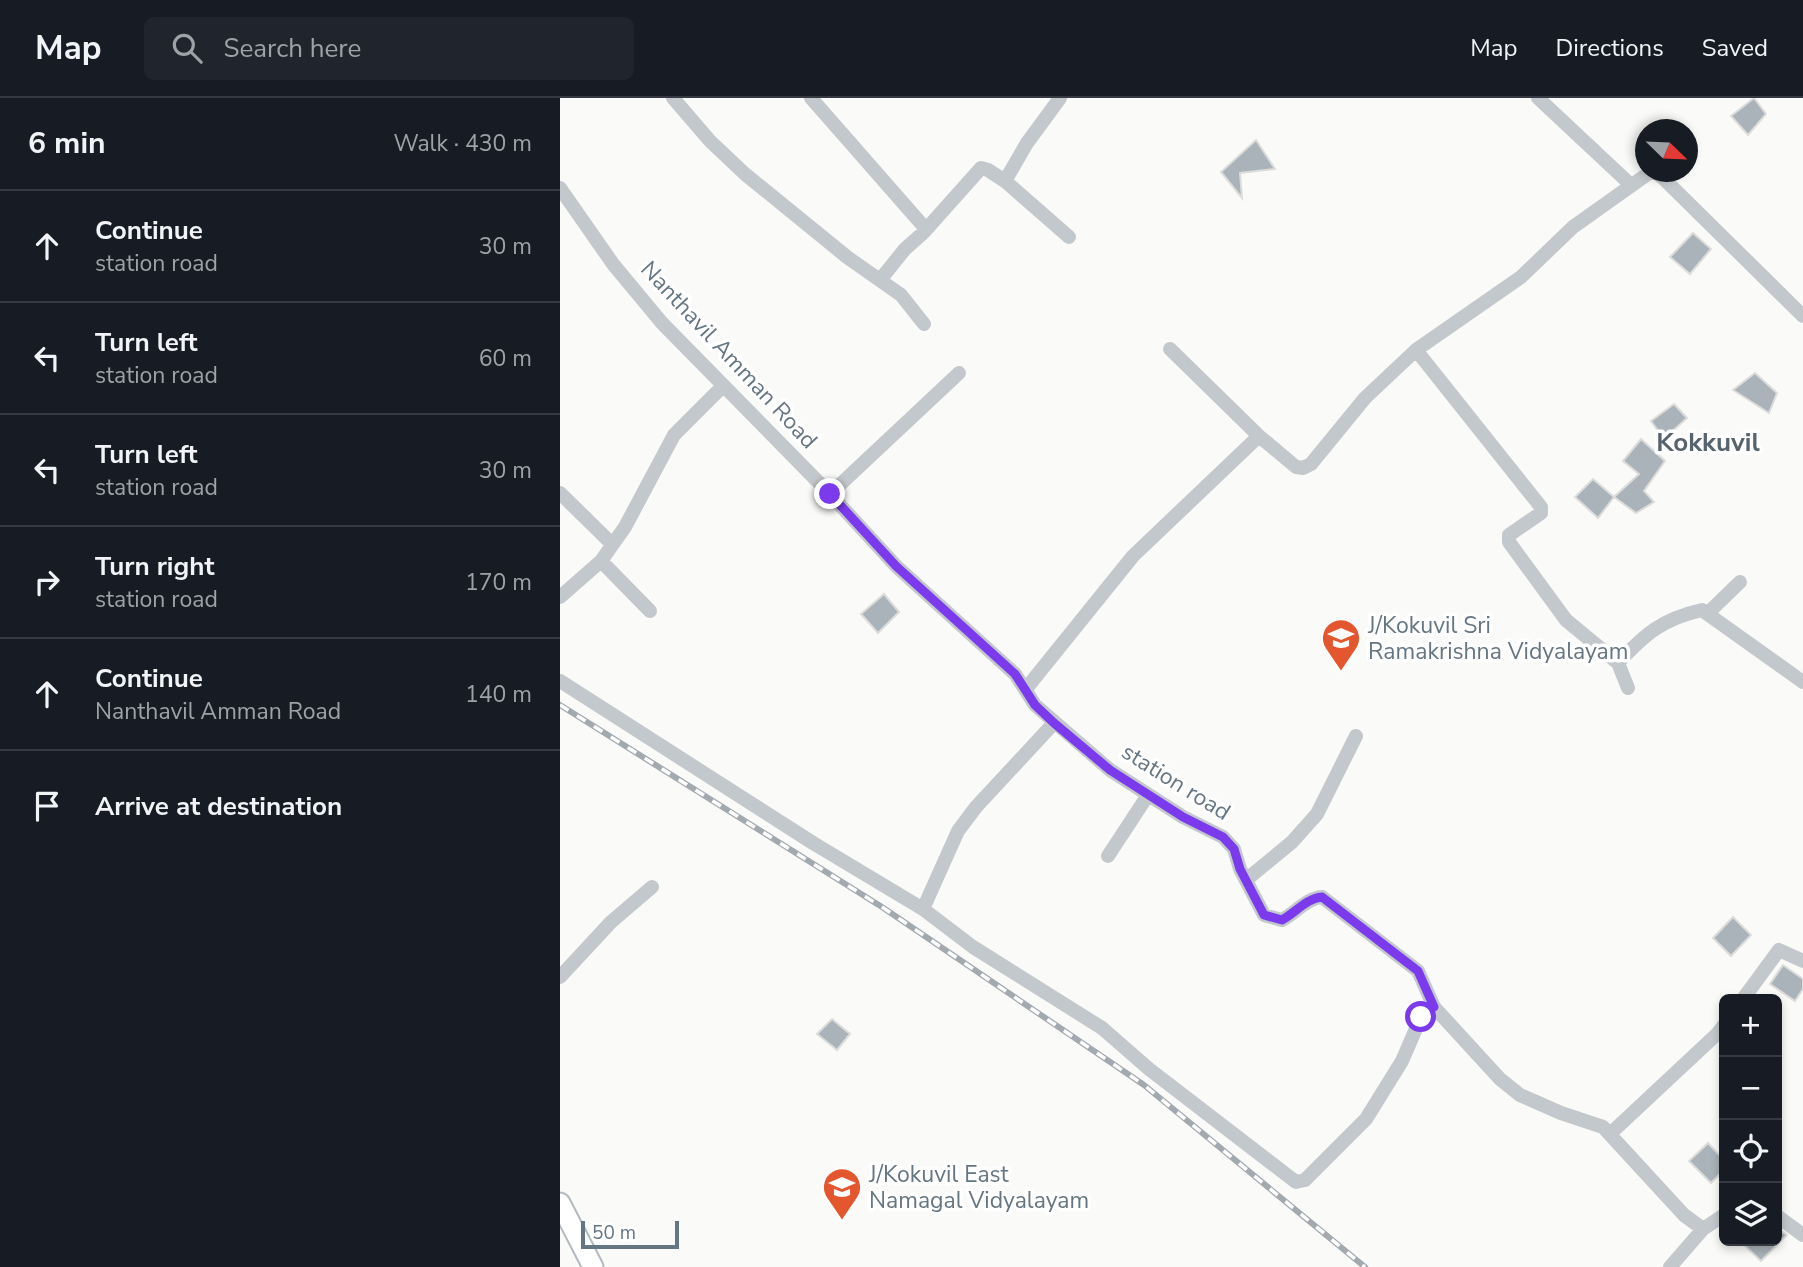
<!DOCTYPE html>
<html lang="en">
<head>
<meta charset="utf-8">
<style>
	body { margin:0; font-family:"Nunito Sans",sans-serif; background:#20242c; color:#f1f3f6 }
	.controls { position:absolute; right:21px; bottom:21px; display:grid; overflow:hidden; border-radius:10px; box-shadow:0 4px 10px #0003 }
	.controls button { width:63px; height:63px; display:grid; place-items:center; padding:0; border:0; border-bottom:2px solid #363941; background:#171b24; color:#f1f3f6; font:35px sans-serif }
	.compass { position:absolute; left:1075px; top:21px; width:63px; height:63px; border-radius:50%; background:#171b24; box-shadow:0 4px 10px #0003; rotate:113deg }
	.scale { position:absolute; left:21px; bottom:18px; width:98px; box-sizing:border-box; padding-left:7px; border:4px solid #657683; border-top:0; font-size:19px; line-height:24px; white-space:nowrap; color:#657683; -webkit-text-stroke:5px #fff; paint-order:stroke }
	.stop { position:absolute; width:21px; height:21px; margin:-16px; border:5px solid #7c3aed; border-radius:50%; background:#fff }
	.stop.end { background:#7c3aed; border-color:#fff; box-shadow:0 2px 7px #0008 }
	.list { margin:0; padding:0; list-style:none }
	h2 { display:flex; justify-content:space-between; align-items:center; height:91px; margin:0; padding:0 28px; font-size:30px }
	h2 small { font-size:23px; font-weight:400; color:#9ea1a6 }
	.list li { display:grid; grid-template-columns:46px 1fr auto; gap:21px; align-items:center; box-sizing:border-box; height:112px; padding:0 28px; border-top:2px solid #363941 }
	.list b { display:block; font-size:26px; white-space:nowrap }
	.list p { margin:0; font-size:23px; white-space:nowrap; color:#9ea1a6 }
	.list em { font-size:23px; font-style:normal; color:#9ea1a6 }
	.icon { flex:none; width:38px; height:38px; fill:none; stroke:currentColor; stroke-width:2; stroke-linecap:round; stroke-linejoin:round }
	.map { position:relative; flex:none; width:1243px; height:1169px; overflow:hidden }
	header { display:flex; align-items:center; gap:42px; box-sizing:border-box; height:98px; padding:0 35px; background:#171b24; border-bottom:2px solid #363941 }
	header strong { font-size:33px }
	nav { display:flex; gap:38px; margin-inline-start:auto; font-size:24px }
	.search { width:490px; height:63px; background:#20242c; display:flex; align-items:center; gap:18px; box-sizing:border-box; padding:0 24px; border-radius:10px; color:#9ea1a6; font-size:26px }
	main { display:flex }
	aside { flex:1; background:#171b24 }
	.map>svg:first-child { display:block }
	.building { fill:#aab3b9; stroke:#dcdcda; stroke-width:2 }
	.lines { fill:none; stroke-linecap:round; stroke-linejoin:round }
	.secondary-casing { stroke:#b3babf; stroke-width:23 }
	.street { stroke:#c3c8cc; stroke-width:14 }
	.secondary { stroke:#fff; stroke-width:19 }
	.rail-casing { stroke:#a2aab0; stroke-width:6 }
	.rail { stroke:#fff; stroke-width:3.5; stroke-dasharray:10; stroke-linecap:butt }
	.route { stroke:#7c3aed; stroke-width:9 }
	.labels { text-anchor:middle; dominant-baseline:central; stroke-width:7; stroke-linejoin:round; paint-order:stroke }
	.street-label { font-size:23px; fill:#657683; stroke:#fff }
	.poi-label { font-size:23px; fill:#657683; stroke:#fff; text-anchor:start }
	.quarter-label { font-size:26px; font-weight:bold; fill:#57646e; stroke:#fff }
</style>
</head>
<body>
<header>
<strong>Map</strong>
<div class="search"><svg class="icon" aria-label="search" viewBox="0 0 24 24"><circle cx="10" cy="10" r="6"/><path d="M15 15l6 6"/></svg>Search here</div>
<nav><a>Map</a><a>Directions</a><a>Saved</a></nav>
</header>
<main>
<aside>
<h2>6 min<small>Walk · 430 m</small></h2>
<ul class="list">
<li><svg class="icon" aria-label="ahead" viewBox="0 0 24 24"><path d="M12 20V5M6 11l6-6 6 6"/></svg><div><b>Continue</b><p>station road</p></div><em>30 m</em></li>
<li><svg class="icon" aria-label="left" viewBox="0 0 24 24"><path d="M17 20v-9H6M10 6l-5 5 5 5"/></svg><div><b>Turn left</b><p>station road</p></div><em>60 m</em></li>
<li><svg class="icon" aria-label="left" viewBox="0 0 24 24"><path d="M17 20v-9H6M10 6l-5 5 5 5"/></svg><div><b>Turn left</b><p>station road</p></div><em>30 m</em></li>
<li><svg class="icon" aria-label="right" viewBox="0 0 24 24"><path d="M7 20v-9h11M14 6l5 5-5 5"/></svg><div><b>Turn right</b><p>station road</p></div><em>170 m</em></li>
<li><svg class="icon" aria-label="ahead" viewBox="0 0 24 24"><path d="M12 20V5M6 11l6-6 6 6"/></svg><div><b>Continue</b><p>Nanthavil Amman Road</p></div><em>140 m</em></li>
<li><svg class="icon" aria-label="arrive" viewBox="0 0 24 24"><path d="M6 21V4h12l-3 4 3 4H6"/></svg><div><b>Arrive at destination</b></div></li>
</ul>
</aside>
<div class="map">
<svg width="1243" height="1169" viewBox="0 0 1243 1169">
	<rect width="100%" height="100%" fill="#fafaf8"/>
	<path class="building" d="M1194,0L1206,16L1188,37L1171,18Z
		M696,42L715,71L680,75L682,100L661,74Z
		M1133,135L1151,151L1130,176L1110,159Z
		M1195,275L1217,295L1209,315L1173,292Z
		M1114,306L1127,320L1104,341L1091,323Z
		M1081,341L1105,363L1084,393L1094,404L1076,415L1054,399L1079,376L1063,363Z
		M1033,381L1054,399L1038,420L1015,399Z
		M324,496L339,514L318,535L301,516Z
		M1173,819L1191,837L1171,858L1153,840Z
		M1223,867L1243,881V891L1235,903L1210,886Z
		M272,921L290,936L277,952L257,936Z
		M1148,1045L1164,1062V1072L1151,1085L1129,1063Z
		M1217,1130L1227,1137L1201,1163L1180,1143H1217Z"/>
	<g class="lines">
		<g class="secondary-casing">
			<path id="secondary" d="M0,1105L33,1169"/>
		</g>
		<path class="street" d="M113,0L150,43L185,76L287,159L341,197L364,226
			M251,0L365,130L363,135L345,151L320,182
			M978,0L1071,87
			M445,83L509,139
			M0,90L53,166L102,225L270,396L336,468L455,576L475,607L550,672L623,719L663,739L674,751L680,771L704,817L722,822C735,815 747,800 762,799L858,873L874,909L940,981L960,997L1001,1015L1043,1029L1124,1117L1143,1131L1164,1117
			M363,135L421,70L428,72L445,83L467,45L500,0
			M610,251L699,338
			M856,252L981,409V415L949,437V444L1006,522L1058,565L1068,590
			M0,395L52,446
			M270,396L399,275
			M41,463L90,513
			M0,499L41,463L65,429L114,337L163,288
			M1148,515L1180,484
			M1058,565C1085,536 1102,521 1142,512L1243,584
			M0,583L253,745L363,811L413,849L542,930L589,971L736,1084L745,1082L806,1021L842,963L861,919L870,907L874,909
			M465,592L573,458L699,338L736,369L743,370L751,366L805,300L856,252L961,179L1013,129L1089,75H1096L1104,81L1243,218
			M548,758L588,697
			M686,782L732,744L757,716L796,638
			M363,811L398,733L416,709L494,625
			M0,879L51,824L92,789
			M1183,901L1219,852L1243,863
			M1051,1035L1158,935L1164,927
			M1217,1118L1243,1137
			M1110,1169L1143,1131"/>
		<use href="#secondary" class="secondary"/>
		<g class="rail-casing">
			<path id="rail" d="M0,607L322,809L584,987L805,1169"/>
		</g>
		<use href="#rail" class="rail"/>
	</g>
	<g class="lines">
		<path class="route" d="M270,396L336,468L455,576L475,607L494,625L550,672L623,719L663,739L674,751L680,771L704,817L722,822C735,815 747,800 762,799L858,873L874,909L870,907L861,919"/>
	</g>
	<defs>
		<g id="school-pin" transform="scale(2.0125)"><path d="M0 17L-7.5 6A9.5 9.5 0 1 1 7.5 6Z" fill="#e4572e" stroke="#fff"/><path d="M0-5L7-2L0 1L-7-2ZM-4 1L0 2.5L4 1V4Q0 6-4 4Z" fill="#fff"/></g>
	</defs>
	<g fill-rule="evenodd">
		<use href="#school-pin" x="781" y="540"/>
		<use href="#school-pin" x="282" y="1089"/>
	</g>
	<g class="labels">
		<g class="street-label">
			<text transform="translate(169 257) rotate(47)">Nanthavil Amman Road</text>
			<text transform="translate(616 684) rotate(32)">station road</text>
		</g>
		<g class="poi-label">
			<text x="808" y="527">J/Kokuvil Sri<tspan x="808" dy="26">Ramakrishna Vidyalayam</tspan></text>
			<text x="309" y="1076">J/Kokuvil East<tspan x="309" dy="26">Namagal Vidyalayam</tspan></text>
		</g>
		<g class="quarter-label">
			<text x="1148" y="344">Kokkuvil</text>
		</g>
	</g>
</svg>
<div class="controls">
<button>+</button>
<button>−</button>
<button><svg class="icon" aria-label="locate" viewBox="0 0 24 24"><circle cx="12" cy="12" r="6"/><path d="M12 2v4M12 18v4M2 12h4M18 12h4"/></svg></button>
<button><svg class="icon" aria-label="layers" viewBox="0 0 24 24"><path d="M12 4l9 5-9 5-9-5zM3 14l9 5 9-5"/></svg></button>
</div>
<svg class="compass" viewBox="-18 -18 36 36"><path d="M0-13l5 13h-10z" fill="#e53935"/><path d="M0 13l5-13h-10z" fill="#9ea1a6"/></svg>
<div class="scale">50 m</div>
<div class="stop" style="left:861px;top:919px"></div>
<div class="stop end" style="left:270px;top:396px"></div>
</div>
</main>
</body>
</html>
